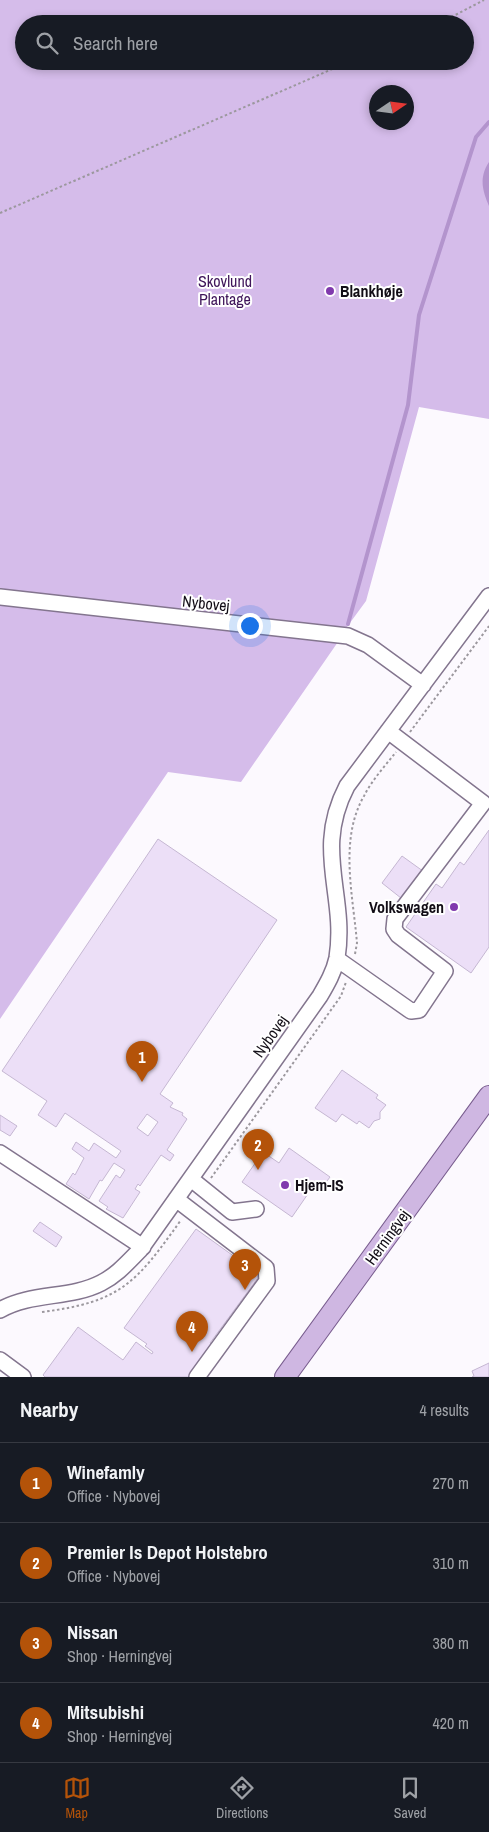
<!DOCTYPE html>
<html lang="en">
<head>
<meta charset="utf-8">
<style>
	body { margin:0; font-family:"Archivo Narrow",sans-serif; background:#242831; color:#f1f3f6 }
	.compass { position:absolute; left:369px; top:85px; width:45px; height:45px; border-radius:50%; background:#171b24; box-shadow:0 2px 8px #0003; rotate:77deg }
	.you { position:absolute; left:249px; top:625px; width:18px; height:18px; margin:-12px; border:4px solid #fff; border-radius:50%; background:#1a73e8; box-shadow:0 0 0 8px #1a73e833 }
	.badge { display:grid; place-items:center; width:32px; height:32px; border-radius:50%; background:#b45309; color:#fff; font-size:16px; font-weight:700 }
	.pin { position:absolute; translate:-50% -41px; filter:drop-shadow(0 1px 2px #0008) }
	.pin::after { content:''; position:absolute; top:26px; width:18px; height:15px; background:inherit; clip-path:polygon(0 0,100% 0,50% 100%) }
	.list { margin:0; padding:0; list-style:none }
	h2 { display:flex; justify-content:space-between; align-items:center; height:65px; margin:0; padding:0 20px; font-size:21px }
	h2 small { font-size:16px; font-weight:400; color:#9ea1a6 }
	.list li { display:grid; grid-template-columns:32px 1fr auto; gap:15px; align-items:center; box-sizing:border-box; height:80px; padding:0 20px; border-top:1px solid #363941 }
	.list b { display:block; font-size:19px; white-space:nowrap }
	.list p { margin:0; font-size:16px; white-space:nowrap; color:#9ea1a6 }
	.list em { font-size:16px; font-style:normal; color:#9ea1a6 }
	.icon { flex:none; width:28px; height:28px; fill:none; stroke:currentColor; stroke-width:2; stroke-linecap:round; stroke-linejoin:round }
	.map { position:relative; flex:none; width:489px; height:1377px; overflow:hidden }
	.search { position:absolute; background:#171b24; box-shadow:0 2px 8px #0003; left:15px; right:15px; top:15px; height:55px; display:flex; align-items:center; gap:12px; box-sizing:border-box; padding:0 18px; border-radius:28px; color:#9ea1a6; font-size:19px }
	.sheet { height:385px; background:#171b24 }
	nav { display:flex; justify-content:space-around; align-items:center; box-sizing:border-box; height:70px; border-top:1px solid #363941; background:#171b24; font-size:14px; color:#9ea1a6 }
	nav a { display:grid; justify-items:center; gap:2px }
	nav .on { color:#b45309 }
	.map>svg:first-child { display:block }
	.green { fill:#d5bcea; fill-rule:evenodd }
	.water { fill:#b394cd }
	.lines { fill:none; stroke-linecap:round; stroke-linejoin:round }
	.stream { stroke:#b394cd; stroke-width:4 }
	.building { fill:#ecdff7; stroke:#c5b7d2; fill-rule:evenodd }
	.minor-casing { stroke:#83758e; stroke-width:18 }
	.major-casing { stroke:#785c8e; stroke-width:22 }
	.path { stroke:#9c989e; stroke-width:2; stroke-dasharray:2.5 2.5; stroke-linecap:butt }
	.minor { stroke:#fff; stroke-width:15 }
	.major { stroke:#cfb7e2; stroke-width:20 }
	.poi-dot { fill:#803aad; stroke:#fff; stroke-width:2 }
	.labels { text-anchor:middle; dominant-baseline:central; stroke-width:4; stroke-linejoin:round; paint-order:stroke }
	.park-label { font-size:16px; fill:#3f155a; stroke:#fff }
	.poi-label { font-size:16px; font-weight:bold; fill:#120d16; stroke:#fff; text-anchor:start }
	.street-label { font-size:16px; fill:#120d16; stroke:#fff }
</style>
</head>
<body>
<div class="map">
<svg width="489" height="1377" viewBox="0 0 489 1377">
	<rect width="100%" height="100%" fill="#fcf9fe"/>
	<path class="green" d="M0,0H489V419L419,407L366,601L344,631L0,592ZM24,24H465V61H24ZM376,92H406V122H376Z
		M0,600L340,639L241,782L168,772L0,1019Z"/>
	<path class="water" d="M489,162V206C482,190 479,177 489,162Z"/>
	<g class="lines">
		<path class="stream" d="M348,624L408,405L419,315L476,137L489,122"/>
	</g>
	<path class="building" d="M489,830V947L471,973L406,927L436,884L442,888L460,862L464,865Z
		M158,839L277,920L160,1094L173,1103L170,1107L183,1113L182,1115L187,1119L167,1150L174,1155L170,1161L161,1155L140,1186L138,1184L135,1189L140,1192L123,1218L106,1209L108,1207L99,1201L116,1175L120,1178L125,1170L114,1163L102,1181L100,1180L89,1199L66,1184L73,1173L75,1175L84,1158L72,1149L76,1142L89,1151L94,1143L116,1158L121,1151L65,1113L56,1127L38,1115L47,1101L2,1071ZM147,1114L158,1122L148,1136L137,1128Z
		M402,856L427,874L406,902L382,883Z
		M342,1070L378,1095L376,1098L386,1105L380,1112V1119L374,1121L369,1128L359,1121L357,1124L342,1114L336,1122L315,1108Z
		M0,1115L17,1126L10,1136L0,1130Z
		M289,1148L330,1177L318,1193L312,1188L292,1217L242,1182L263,1152L279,1163Z
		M40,1222L62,1237L56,1247L33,1231Z
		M196,1229L260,1275L210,1343L213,1346L190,1377H45L43,1375L78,1327L123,1360L136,1342L152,1354L153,1352L145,1346L147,1344L124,1328Z
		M489,1363V1377H472L474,1376L472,1371Z"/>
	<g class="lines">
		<g class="minor-casing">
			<path id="minor" d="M0,597L348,636L368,645L423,685
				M337,959L411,1011L419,1010L445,971L398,935L394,929L395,919L483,803L388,731
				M0,1153L143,1247
				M191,1179L232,1212L256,1209
				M176,1199L266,1268L267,1281L197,1377
				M0,1310C31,1292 70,1299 101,1283C117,1275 128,1262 140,1250L320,996C327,984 334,972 337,958C347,894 313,851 347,786L489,596
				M0,1360L23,1377"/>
		</g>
		<g class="major-casing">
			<path id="major" d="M285,1377L489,1096"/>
		</g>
		<path class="path" d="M438,24L484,0
			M0,213L351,61
			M410,732L489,626
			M355,954L357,943C353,895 339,839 364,796C372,780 385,766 396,752
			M211,1178L341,996L346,982
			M42,1312C121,1302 136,1283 181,1220"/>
		<use href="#minor" class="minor"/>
		<use href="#major" class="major"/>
	</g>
	<g class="poi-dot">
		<circle cx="330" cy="291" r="5"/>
		<circle cx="454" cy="907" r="5"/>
		<circle cx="285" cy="1185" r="5"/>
	</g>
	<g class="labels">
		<g class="park-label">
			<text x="225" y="281">Skovlund<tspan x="225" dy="18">Plantage</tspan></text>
		</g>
		<g class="poi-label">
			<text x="340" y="291">Blankhøje</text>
			<text x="444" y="907" text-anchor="end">Volkswagen</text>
			<text x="295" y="1185">Hjem-IS</text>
		</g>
		<g class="street-label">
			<text transform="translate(206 603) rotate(6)">Nybovej</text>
			<text transform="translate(270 1036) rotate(-55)">Nybovej</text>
			<text transform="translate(387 1237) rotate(-54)">Herningvej</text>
		</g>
	</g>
</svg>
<svg class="compass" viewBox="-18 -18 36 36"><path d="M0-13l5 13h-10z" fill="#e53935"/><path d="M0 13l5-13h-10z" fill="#9ea1a6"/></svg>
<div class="you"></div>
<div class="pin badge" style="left:142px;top:1082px">1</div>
<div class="pin badge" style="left:258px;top:1170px">2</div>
<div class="pin badge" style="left:245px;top:1290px">3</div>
<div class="pin badge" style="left:192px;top:1352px">4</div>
<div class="search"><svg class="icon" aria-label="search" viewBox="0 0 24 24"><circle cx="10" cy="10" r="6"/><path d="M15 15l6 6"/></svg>Search here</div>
</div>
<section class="sheet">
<h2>Nearby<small>4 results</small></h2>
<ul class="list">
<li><span class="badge">1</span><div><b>Winefamly</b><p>Office · Nybovej</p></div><em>270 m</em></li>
<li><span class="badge">2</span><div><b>Premier Is Depot Holstebro</b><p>Office · Nybovej</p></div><em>310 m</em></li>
<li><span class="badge">3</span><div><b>Nissan</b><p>Shop · Herningvej</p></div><em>380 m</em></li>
<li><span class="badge">4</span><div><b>Mitsubishi</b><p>Shop · Herningvej</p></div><em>420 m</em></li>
</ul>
</section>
<nav>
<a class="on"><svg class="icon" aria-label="map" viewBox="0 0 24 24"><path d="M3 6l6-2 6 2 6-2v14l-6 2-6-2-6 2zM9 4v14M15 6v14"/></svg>Map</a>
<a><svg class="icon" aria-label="directions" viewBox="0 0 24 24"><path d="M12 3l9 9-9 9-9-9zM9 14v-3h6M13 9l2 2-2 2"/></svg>Directions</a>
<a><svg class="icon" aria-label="saved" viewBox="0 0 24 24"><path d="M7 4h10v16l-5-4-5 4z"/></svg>Saved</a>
</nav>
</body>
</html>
